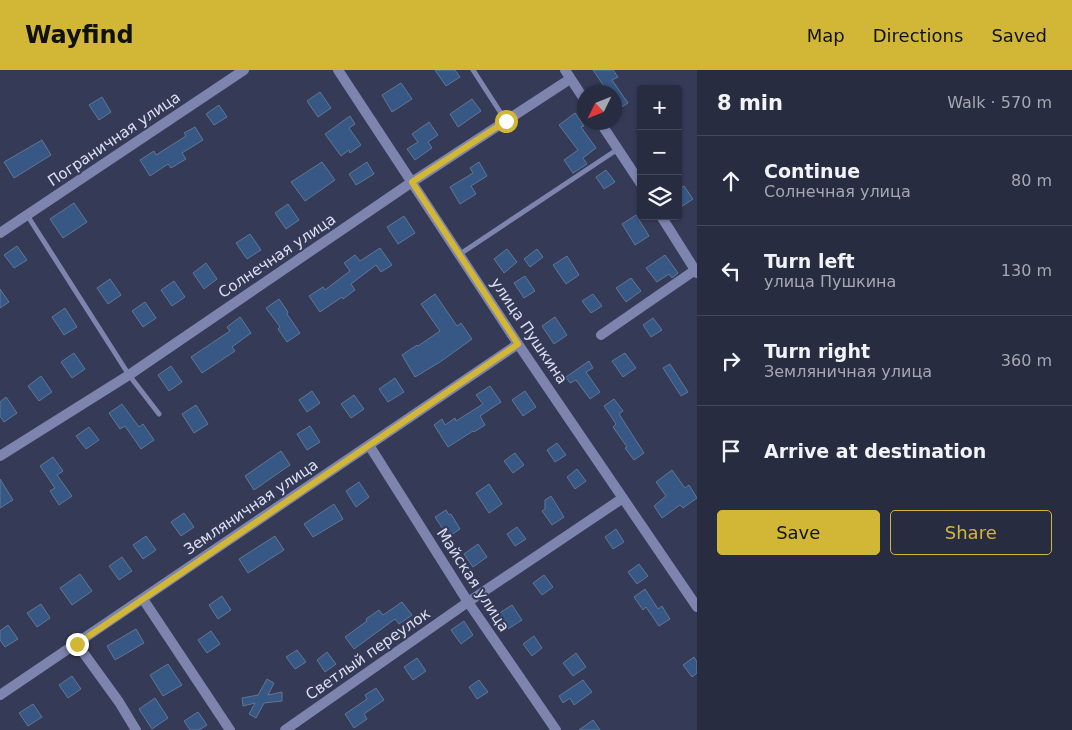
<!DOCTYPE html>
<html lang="en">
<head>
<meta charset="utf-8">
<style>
	body { margin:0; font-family:"DejaVu Sans",sans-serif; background:#34384c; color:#f1f3f6 }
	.controls { position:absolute; right:15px; top:15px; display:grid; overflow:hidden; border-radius:5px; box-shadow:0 1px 4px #0004 }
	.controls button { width:45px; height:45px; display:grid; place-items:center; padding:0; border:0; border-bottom:1px solid #44485a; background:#282c41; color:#f1f3f6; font:25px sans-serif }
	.compass { position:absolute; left:577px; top:15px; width:45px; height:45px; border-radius:50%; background:#282c41; box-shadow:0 1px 4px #0004; rotate:227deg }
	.stop { position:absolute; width:15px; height:15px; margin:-11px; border:4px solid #d2b736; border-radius:50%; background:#fff }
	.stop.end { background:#d2b736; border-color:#fff; box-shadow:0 1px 5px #0008 }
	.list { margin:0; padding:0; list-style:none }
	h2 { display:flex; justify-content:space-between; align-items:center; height:65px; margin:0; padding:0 20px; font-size:21px }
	h2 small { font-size:16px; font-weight:400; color:#a5a7b1 }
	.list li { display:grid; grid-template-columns:32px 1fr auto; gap:15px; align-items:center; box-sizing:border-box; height:90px; padding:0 20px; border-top:1px solid #44485a }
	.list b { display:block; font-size:19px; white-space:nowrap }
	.list p { margin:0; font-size:16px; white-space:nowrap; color:#a5a7b1 }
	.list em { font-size:16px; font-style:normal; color:#a5a7b1 }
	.actions { display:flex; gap:10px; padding:15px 20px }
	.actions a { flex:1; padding:11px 0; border:1px solid #d2b736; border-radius:5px; text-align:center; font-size:18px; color:#d2b736 }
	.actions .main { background:#d2b736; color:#111 }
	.icon { flex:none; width:28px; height:28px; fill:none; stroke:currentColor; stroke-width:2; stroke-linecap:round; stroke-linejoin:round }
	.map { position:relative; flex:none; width:697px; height:660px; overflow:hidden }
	header { display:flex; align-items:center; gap:30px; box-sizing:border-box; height:70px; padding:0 25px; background:#d2b736; color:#111 }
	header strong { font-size:24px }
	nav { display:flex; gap:28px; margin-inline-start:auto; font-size:18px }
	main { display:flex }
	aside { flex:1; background:#282c41 }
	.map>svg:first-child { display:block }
	.building { fill:#375885; stroke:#617693 }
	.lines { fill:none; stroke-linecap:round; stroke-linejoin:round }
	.service { stroke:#7d85af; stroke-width:5 }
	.minor { stroke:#7d85af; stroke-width:10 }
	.route { stroke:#d2b736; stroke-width:6 }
	.labels { text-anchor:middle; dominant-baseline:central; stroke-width:4; stroke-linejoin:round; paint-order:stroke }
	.street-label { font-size:15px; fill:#dce0f3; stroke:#353a57 }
</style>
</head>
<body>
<header>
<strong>Wayfind</strong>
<nav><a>Map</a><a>Directions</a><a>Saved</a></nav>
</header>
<main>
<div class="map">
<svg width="697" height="660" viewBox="0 0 697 660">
	<rect width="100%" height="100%" fill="#353a57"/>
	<path class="building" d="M435,0H455L460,7L446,16Z
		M593,0H613L618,7L612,10L628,33L617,40L614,35V22H608Z
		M401,13L412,29L392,42L382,25Z
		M320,22L331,38L318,47L307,31Z
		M102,27L111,42L99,50L89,35Z
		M472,29L481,41L458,57L450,44Z
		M219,35L227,47L214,55L206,44Z
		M575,43L584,56L581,57L596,78L583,88L587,94L573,103L564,90L578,80L559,55Z
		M350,46L355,54L349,58L361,75L350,83L349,80L341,86L325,64Z
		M429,52L438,65L428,72L432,78L415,90L407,79L418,72L412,64Z
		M195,57L203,70L182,83L186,89L171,98L168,94L150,106L140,90L154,81L156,85L186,66L184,63Z
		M42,70L51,85L14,108L4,92Z
		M322,92L335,110L305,131L291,112Z
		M367,92L374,104L356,115L349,104Z
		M479,92L487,106L471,116L476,124L460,134L450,117L473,103L470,98Z
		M606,100L615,112L604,119L596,107Z
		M684,116L693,129L678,139V120Z
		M74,133L87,152L63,168L50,149Z
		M288,134L299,150L286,159L275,143Z
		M636,145L649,166L635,175L622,154Z
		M404,146L415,163L398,174L387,157Z
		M250,164L261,180L247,189L236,173Z
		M17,176L27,190L14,198L4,185Z
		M380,178L392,195L381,202L376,195L351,214L355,220L343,229L342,227L320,242L309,226L323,217L325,220L350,201L344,193L355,185L360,191Z
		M507,179L517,192L504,203L494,189Z
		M537,179L543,187L530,197L524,189Z
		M665,185L678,203L672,208L669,204L657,212L646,198Z
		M567,186L579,205L566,214L553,195Z
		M206,193L217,209L204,219L193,203Z
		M525,206L535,221L524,228L514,213Z
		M631,208L641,221L626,232L616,218Z
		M110,209L121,225L108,234L97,218Z
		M174,211L185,227L172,236L161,220Z
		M0,219L9,232L0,238Z
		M435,224L457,256L461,253L472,269L440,292L415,307L402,285L417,275L418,276L440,261L421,234Z
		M593,224L602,236L591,243L582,231Z
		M279,229L288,242L287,244L300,263L287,272L278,259L280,257L266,238Z
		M145,232L156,248L143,257L132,241Z
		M65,238L77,257L64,265L52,247Z
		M240,247L251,263L232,277L235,281L202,303L191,287L230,261L227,257Z
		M555,247L567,265L554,274L542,256Z
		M653,248L662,260L651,267L643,255Z
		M74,283L85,299L72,308L61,292Z
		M625,283L636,298L623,307L612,291Z
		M589,291L593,298L586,302L600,322L590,329L576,310L570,313L566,307Z
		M670,294L688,322L681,326L663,298Z
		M171,296L182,312L169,321L158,305Z
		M41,306L52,322L39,331L28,316Z
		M395,308L404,322L388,332L379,319Z
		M490,316L501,332L480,346L485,355L474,362L473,361L448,377L434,355L442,349L445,355L455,348L456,351L483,334L476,325Z
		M312,321L320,333L307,342L299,330Z
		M525,321L536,337L523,346L512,330Z
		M354,325L364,339L351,348L341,334Z
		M6,327L17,343L4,352L0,346V332Z
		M614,329L623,341L619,344L644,383L634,390L625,378L627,377L613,357L616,354L604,336Z
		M122,334L139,357L143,354L154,370L141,379L125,356L120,359L109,343Z
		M196,335L208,354L194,363L182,344Z
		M310,356L320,372L307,380L297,364Z
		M89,357L99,370L86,379L76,366Z
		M557,373L566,385L555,392L547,380Z
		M281,381L290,395L254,420L245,406Z
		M515,383L524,395L513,403L504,391Z
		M53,387L63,401L57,405L72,426L59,435L50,421L55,418L40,396Z
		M577,399L586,411L575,419L567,407Z
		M672,400L685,418L689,415L697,428L683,438L680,435L662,448L654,436L666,426L656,412Z
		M0,409L13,430L0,438Z
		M359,412L369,427L356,437L346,421Z
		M489,414L502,434L489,443L476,423Z
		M551,426L564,447L552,455L542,441L545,439V430Z
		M334,434L343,449L313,467L304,454Z
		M446,440L449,445L451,444L460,459L448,467L435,447Z
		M184,443L194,457L181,466L171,452Z
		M517,457L526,469L515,476L507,464Z
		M616,459L624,472L613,479L605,467Z
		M146,466L156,480L143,489L133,475Z
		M275,466L284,480L248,503L239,489Z
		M478,474L487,487L473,497L464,484Z
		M122,487L132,501L119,510L109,496Z
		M639,494L648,506L637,514L628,502Z
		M80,504L92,521L72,535L60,518Z
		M544,505L553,517L542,525L533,513Z
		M645,519L658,539L662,536L670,549L659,556L646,537L643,540L634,527Z
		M222,526L231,540L218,549L209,535Z
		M402,532L412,545L399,554L395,549L354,579L345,567L367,551L366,549L379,540L383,545Z
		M41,534L50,548L37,557L27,543Z
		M512,535L522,550L508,559L498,544Z
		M464,551L473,565L461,574L451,560Z
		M8,555L18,569L5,577L0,570V561Z
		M136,559L144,573L115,590L107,576Z
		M211,561L220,574L207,583L198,570Z
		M534,566L542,578L532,586L523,574Z
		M297,580L306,592L295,599L286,587Z
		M327,582L336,594L325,602L317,590Z
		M576,583L586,597L573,606L563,593Z
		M694,587L697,592V603L692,607L683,595Z
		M417,588L426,601L413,610L404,597Z
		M168,594L182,615L163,626L150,605Z
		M72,606L81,619L68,628L59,615Z
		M267,609L274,613L268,625L282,622V631L264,633L256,648L249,644L255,633L243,636L242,628L258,625Z
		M479,610L488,622L477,629L469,617Z
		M583,610L592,622L574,635L570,628L563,633L559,626Z
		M376,618L384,630L364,644L367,649L354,658L345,644L367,629L365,625Z
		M155,628L168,648L152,659L139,639Z
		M33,634L42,647L28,656L19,643Z
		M198,642L207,655L199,660H190L184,651Z
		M593,650L600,660H579Z"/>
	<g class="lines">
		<path class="service" d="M473,0L506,51
			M27,145L129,305L159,344
			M460,184L618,79"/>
		<path class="minor" d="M338,0L518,274L697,537
			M565,0L584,29
			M600,52L641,114
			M661,146L697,203
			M0,163L244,0
			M601,265L695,200
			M369,375L468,532L556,660
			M0,386L129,305L412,112L570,9
			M143,529L230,660
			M77,574L119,632L136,660
			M0,625L518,274
			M285,660L468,532L623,428"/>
	</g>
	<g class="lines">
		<path class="route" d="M77,574L518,274L412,112L506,51"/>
	</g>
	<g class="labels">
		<g class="street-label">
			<text transform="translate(114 69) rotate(-34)">Пограничная улица</text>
			<text transform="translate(277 186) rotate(-34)">Солнечная улица</text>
			<text transform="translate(529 261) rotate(56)">улица Пушкина</text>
			<text transform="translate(251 437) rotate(-34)">Земляничная улица</text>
			<text transform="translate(473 510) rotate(57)">Майская улица</text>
			<text transform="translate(368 584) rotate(-35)">Светлый переулок</text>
		</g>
	</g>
</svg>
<div class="controls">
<button>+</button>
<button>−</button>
<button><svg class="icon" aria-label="layers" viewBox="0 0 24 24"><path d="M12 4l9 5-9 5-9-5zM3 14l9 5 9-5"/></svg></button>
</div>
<svg class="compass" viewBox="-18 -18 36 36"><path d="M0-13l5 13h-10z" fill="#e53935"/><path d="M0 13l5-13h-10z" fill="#a5a7b1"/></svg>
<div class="stop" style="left:506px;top:51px"></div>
<div class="stop end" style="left:77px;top:574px"></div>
</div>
<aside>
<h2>8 min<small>Walk · 570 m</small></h2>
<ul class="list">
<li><svg class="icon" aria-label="ahead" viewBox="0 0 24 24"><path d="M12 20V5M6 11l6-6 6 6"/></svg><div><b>Continue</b><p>Солнечная улица</p></div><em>80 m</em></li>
<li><svg class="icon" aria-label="left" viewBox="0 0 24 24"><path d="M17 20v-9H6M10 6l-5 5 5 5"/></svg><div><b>Turn left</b><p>улица Пушкина</p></div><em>130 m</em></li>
<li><svg class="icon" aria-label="right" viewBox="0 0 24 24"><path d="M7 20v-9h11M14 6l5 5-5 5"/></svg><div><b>Turn right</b><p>Земляничная улица</p></div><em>360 m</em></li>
<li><svg class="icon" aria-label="arrive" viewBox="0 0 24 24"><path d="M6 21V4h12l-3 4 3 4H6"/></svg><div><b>Arrive at destination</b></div></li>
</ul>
<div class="actions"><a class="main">Save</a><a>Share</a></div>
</aside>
</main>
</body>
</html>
